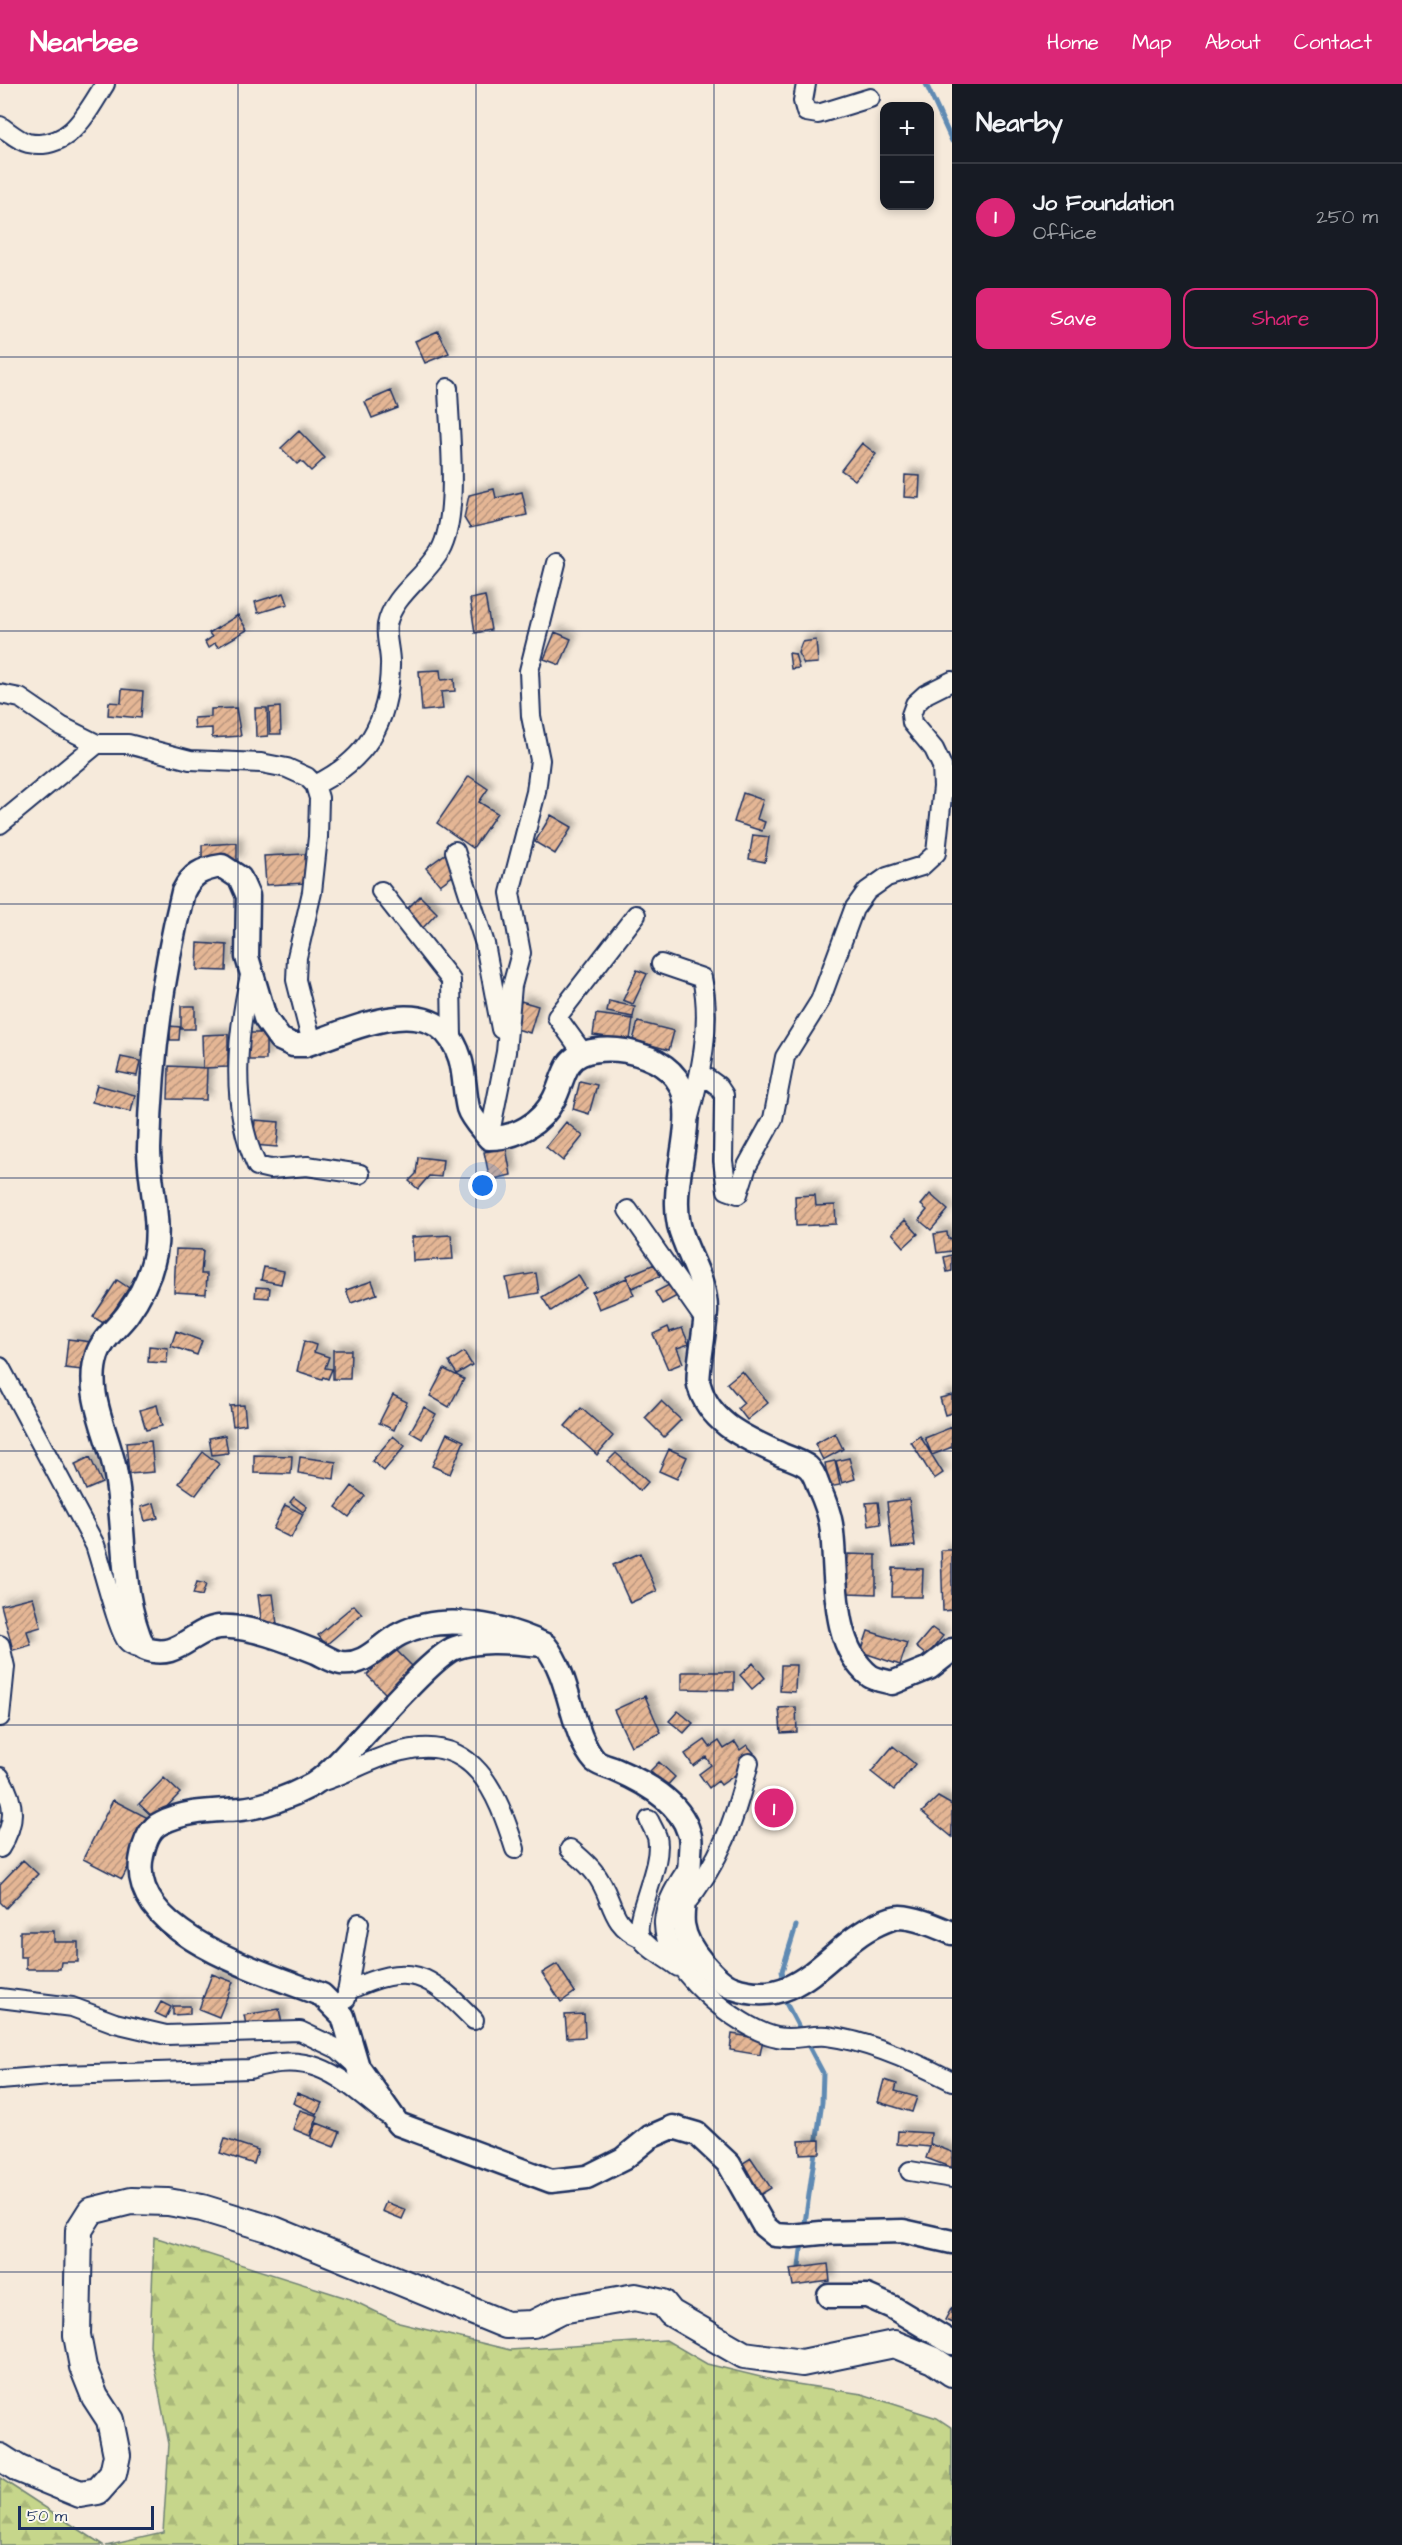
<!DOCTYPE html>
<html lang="en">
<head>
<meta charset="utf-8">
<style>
	body { margin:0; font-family:"Architects Daughter",sans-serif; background:#242831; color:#f1f3f6 }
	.controls { position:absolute; right:18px; top:18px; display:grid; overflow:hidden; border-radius:12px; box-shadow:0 3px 9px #0003 }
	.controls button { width:54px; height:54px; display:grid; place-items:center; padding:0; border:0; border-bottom:2px solid #363941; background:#171b24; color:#f1f3f6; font:30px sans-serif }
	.scale { position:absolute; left:18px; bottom:15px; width:136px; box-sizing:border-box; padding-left:6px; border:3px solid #1b2f5e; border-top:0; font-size:16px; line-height:21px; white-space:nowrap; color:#1b2f5e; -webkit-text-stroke:4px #fbf7ec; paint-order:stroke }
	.you { position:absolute; left:483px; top:1102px; width:21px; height:21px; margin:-15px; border:4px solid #fff; border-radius:50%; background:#1a73e8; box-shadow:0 0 0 9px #1a73e833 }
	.badge { display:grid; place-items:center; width:39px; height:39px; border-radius:50%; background:#db2777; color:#fff; font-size:20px; font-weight:700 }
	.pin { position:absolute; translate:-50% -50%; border:3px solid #fff; box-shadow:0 2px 6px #0006 }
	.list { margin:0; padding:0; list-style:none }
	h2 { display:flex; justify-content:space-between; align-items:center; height:78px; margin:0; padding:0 24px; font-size:26px }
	h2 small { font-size:20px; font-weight:400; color:#9ea1a6 }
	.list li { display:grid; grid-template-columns:39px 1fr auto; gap:18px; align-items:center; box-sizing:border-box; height:108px; padding:0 24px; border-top:2px solid #363941 }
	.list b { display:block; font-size:22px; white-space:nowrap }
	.list p { margin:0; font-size:20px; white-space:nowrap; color:#9ea1a6 }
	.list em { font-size:20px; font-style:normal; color:#9ea1a6 }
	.actions { display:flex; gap:12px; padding:18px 24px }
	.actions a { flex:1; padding:14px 0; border:2px solid #db2777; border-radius:12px; text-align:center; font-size:21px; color:#db2777 }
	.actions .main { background:#db2777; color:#fff }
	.map { position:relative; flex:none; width:952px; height:2461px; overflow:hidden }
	header { display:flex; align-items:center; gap:36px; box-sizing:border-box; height:84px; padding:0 30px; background:#db2777; color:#fff }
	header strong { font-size:28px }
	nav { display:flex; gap:33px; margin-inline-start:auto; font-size:21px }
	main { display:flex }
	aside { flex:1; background:#171b24 }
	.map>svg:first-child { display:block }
	.forest { fill:url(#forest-firs); stroke:#708274; stroke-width:1.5 }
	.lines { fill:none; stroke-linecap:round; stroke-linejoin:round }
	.stream { stroke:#5f8ab3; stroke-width:5 }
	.building { fill:url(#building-hatch); stroke:#1b2f5e; stroke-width:1.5; filter:url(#shadow) }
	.minor-casing { stroke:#1b2f5e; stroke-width:22 }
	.tertiary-casing { stroke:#1b2f5e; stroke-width:27 }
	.secondary-casing { stroke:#1b2f5e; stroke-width:30 }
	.minor { stroke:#fbf7ec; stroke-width:18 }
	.tertiary { stroke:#fbf7ec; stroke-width:22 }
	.secondary { stroke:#fbf7ec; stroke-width:26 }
	.grid { fill:none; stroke:#1b2f5e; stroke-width:1.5; stroke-opacity:0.55 }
</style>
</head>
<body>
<header>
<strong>Nearbee</strong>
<nav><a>Home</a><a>Map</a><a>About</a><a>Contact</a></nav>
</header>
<main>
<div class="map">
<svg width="952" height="2461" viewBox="0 0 952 2461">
	<defs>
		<pattern id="forest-firs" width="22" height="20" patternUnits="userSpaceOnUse" patternTransform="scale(1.5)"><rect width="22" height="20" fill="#c6d68b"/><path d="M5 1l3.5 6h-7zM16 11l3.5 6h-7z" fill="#aab87a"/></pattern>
		<pattern id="building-hatch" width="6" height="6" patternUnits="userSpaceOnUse" patternTransform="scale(1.5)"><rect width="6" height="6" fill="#e4b695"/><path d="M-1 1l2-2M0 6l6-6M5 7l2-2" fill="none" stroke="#b8947d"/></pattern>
		<filter id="shadow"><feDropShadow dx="5.5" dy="-5.5" stdDeviation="3" flood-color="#0004"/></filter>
	</defs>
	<rect width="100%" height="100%" fill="#f6eadb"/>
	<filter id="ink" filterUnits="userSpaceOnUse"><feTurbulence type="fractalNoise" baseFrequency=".0167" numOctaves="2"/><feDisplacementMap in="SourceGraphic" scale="12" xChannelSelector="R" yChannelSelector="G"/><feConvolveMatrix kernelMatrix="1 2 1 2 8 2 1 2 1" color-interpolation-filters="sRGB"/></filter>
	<g filter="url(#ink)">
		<path class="forest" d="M154,2153L350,2215L399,2239L510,2266L666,2256L707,2280L777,2297L862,2310L937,2334L952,2344V2461H106L163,2448L169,2360L150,2262Z
			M0,2394L103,2461H0Z"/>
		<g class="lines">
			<path class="stream" d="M926,0L952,57
				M784,1898L782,1887L796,1842
				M785,1910L786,1919L823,1989L822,2018L804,2146
				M799,2183L802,2158"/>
		</g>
		<path class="building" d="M438,247L449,269L425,279L415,257Z
			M391,307L398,324L372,334L365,318Z
			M299,347L325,374L311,387L301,377L297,380L281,364Z
			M862,359L876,370L855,396L841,386Z
			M905,391L920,392L919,414L904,413Z
			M494,405L496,414L522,408L527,431L470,444L464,434L469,411Z
			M284,509L288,520L258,529L255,518Z
			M485,512L491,546L475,549L470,515Z
			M238,531L247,546L218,563L215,559L208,564L205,558L212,553L209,549Z
			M555,548L571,555L560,581L544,575Z
			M816,556L818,579L804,580L798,569L802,558Z
			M789,569L795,570L799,584L791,585Z
			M440,586L441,596L454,595L455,607L441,608L443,625L422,627L419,587Z
			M122,605L143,607L141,634L108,631L109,618L121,619Z
			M280,623L281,650H270L269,624Z
			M236,624L241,652L212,654V644L195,645L194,634L211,633V625Z
			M255,624H267L268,652L256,653Z
			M469,692L488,705L479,718L497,729L473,764L437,739Z
			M743,709L763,716L757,735L765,738L762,747L734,738Z
			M551,731L572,743L555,770L535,758Z
			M753,751L769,753L765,778L749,775Z
			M237,759V777L202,778V761Z
			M305,770L307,799L266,801L264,772Z
			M445,770L458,788L440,801L426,784Z
			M420,812L437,829L420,847L409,836L414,831L407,825Z
			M198,859L227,861L226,887L197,886Z
			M637,886L647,890L633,920L623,916Z
			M521,917L538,922L530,949L513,944Z
			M609,917L635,923L633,933L607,928Z
			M181,922H195V945H181Z
			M596,930L633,935L630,956L593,951Z
			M638,938L674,947L669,966L633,956Z
			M170,942L180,943L179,956H170Z
			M248,949H266V976H248Z
			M228,950V983L203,984L202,951Z
			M121,973L140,977L137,992L117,988Z
			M169,982L207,984L206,1016L168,1015Z
			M580,997L597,1001L589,1030L573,1025Z
			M97,1001L135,1011L131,1028L92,1018Z
			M255,1036L279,1038L277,1063L253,1061Z
			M566,1038L583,1052L563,1077L546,1063Z
			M506,1064L511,1091L490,1096L484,1068Z
			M418,1073L443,1076L441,1093L429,1092L418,1105L409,1097L416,1090Z
			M930,1110L948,1126L931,1146L919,1136L927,1126L921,1121Z
			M815,1111L816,1122L835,1121L836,1140L796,1142L795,1112Z
			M905,1136L918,1150L904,1163L892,1149Z
			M947,1148L948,1155L952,1154V1167L937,1169L934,1150Z
			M451,1151L453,1175L413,1177L412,1153Z
			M176,1165L203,1166L201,1190H207L206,1210L174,1208Z
			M952,1171V1187L947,1188L944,1173Z
			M655,1180L660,1192L632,1204L626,1192Z
			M264,1183L284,1187L281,1200L261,1196Z
			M536,1189L539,1209L510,1214L506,1194Z
			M578,1191L586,1204L551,1227L542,1213Z
			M627,1194L634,1211L599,1225L592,1208Z
			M117,1196L129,1204L105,1240L93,1233Z
			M372,1197L377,1210L351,1219L346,1206Z
			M673,1199L679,1211L662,1220L655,1208Z
			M256,1203L270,1204L269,1214L255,1213Z
			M668,1243L670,1248L682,1244L689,1260L677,1264L683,1279L668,1285L653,1250Z
			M176,1247L202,1257L197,1271L171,1262Z
			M68,1255L91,1258L89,1274L84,1273L82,1286L65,1284Z
			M304,1257L316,1261L314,1268L329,1273L325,1284L332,1285L328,1295L323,1293L322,1295L297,1287Z
			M149,1262L168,1264L167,1279L148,1278Z
			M333,1266H351L350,1295H333Z
			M464,1268L472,1281L457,1290L449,1278Z
			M444,1285L464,1295L449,1323L430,1312Z
			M742,1287L768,1319L747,1336L738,1324L744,1319L727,1299Z
			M393,1311L407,1318L394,1346L379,1339Z
			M952,1311V1329L945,1331L940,1314Z
			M661,1317L681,1336L664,1353L645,1334Z
			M157,1321L162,1342L146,1346L140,1326Z
			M244,1321L246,1340L233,1342L230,1322Z
			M424,1323L436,1330L422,1355L410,1348Z
			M581,1324L613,1352L597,1371L565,1342Z
			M952,1343V1363L932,1371L925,1354Z
			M447,1349L464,1357L450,1390L432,1382Z
			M835,1349L843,1365L823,1376L815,1360Z
			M225,1351L228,1369L212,1371L209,1354Z
			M393,1352L405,1362L384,1387L372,1377Z
			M920,1352L943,1389L934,1395L911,1358Z
			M151,1357L154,1388L129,1390L126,1359Z
			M669,1365L687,1373L677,1395L659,1387Z
			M203,1368L219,1380L196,1411L179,1399Z
			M616,1369L648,1398L640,1407L608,1377Z
			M254,1371L292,1372L291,1390L254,1389Z
			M90,1373L102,1399L86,1406L75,1380Z
			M300,1373L336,1378L334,1395L298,1389Z
			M849,1374L855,1395L842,1399L836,1377Z
			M835,1377L840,1401L829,1403L825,1379Z
			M352,1402L365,1412L349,1433L336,1423Z
			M294,1413L307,1423L303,1428L290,1418Z
			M909,1415L915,1462L892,1464L887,1418Z
			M878,1418L881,1440L869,1442L866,1419Z
			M154,1419L158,1434L145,1437L141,1423Z
			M285,1421L303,1430L291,1454L273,1445Z
			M941,1466H952V1526L943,1527Z
			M640,1469L657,1507L630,1519L613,1481Z
			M848,1470L876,1471V1510L847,1509Z
			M893,1484L923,1485L922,1513H892Z
			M197,1498L206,1500L202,1512L193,1510Z
			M273,1510L277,1540L262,1542L258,1511Z
			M33,1513L41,1543L27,1547L31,1561L13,1566L1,1521Z
			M354,1521L362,1530L326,1561L318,1551Z
			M932,1544L943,1552L927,1572L916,1563Z
			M868,1547L907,1559L900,1581L861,1568Z
			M394,1564L416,1586L389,1613L367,1591Z
			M753,1579L765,1594L752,1605L740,1591Z
			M781,1581H796L795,1608L780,1607Z
			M682,1588H734V1606L682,1605Z
			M645,1612L661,1649L631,1662L614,1626Z
			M796,1623L797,1648L781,1649L779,1624Z
			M678,1627L693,1639L684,1649L669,1637Z
			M705,1656L710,1663L719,1657L724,1665L735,1658L740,1666L747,1661L754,1669L738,1681L742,1686L721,1701L718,1697L709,1704L699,1690L711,1681L706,1673L693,1682L685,1670Z
			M893,1662L915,1680L894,1706L871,1688Z
			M659,1678L675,1693L666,1703L650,1687Z
			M164,1694L180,1709L155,1735L139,1720Z
			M938,1713L952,1721V1753L922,1728Z
			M113,1716L152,1736L122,1795L83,1775Z
			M23,1776L38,1790L6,1824L0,1818V1800Z
			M20,1847H54V1858H78V1878H61L60,1885H26V1873H20Z
			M557,1880L575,1908L561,1918L542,1889Z
			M212,1890L233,1898L219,1933L199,1925Z
			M161,1918L171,1923L166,1934L155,1929Z
			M173,1922H190V1930L173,1931Z
			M279,1925L282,1940L247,1946L244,1931Z
			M584,1930L585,1953L567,1954L565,1931Z
			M732,1950L763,1955L760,1971L730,1966Z
			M884,1996L897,2000L895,2007L917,2013L912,2028L878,2018Z
			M297,2009L322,2019L317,2030L293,2019Z
			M300,2026L318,2032L310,2052L293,2045Z
			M317,2039L340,2048L334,2063L311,2054Z
			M898,2047L931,2049L930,2063L897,2060Z
			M225,2055L258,2066L254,2080L220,2069Z
			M820,2056V2069L800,2070L799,2057Z
			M931,2060L952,2068V2084L926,2074Z
			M751,2074L771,2104L760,2111L740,2081Z
			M386,2118L406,2126L402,2135L382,2127Z
			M828,2180L830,2197L793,2202L790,2185Z
			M952,2223V2239L945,2236Z"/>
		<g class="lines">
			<g class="minor-casing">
				<path id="minor" d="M806,0L803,17L806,28L818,30L870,14
					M0,42C8,47 19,57 28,59C70,67 87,28 105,0
					M0,610L20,614L61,642L97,660
					M315,701C366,676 389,639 390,582C391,569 385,553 387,541C392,512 426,492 440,467C460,432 449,345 448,304
					M0,740L97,660H128L190,676L261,679L287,684L307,693L315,701L319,714L318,753L312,808L297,873L296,896L312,959
					M455,767L485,860L501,945
					M381,807L451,896L452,954
					M661,880L702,894C712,939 701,989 689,1033
					M251,887C237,950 229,1022 257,1082L270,1085L307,1082L360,1090
					M583,969L557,933L636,831
					M700,989L718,1002L724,1011L723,1077L727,1106L738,1110L747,1082L773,1035L785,973L820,917L854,825L867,807L887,793L922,782L936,769L943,703L942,682L934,665L912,639L911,631L915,620L926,610L952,597
					M489,1054L506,968L512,902L521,869L510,809L536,708L540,676L531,632L529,587L556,479
					M628,1126L705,1236
					M0,1283L95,1461C102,1481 118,1547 127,1557C131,1562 138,1563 144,1564
					M0,1561L5,1583L0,1633
					M0,1693C16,1720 16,1739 0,1764
					M320,1698C348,1690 373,1673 402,1667C474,1649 497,1708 515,1765
					M649,1736C651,1741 655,1747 657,1753C664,1782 630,1838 641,1854C649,1866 667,1874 678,1883
					M570,1765C578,1772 587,1779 594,1788C615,1813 607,1839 641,1854
					M686,1787C677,1800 665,1821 664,1837C661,1881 737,1945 777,1953C792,1957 811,1950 827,1952C869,1957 915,1978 952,1997
					M683,1823C722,1775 734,1738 749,1679
					M347,1907C411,1877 428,1889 474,1936
					M0,1914L72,1923L115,1939L166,1951L300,1947L338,1965L358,1983
					M346,1915L359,1839
					M0,1996L62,1991L250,1985C314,1965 339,1993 386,2030
					M910,2087L952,2094"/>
			</g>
			<g class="tertiary-casing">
				<path id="tertiary" d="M545,1561C504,1541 443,1528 400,1550C380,1560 366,1582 341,1579C333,1578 323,1571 316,1568C291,1558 246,1540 219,1543C191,1546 177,1578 144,1564C118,1508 127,1441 114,1381C106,1346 85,1307 97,1271C102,1255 117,1244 127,1231C140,1213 151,1191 155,1169C161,1135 149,1099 149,1065C151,978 162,892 183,808C192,790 201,785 222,782L240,794L248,812L247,873L265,934L280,955L293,961H305C353,946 437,901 460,974C465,990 464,1008 468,1024C471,1034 482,1045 489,1054C516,1054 541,1040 554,1015C560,1004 562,991 569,980C580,964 609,964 626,967C730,989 665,1075 679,1141C686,1170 706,1195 706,1226C706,1242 696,1291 699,1301C710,1341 749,1355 782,1371C790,1374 802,1378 808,1383C813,1387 817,1398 819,1404C824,1415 829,1428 831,1440C838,1486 828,1559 870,1592C876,1596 886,1597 892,1599L929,1584L952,1566
					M952,1849C935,1842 918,1834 900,1833C893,1833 884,1837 878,1840C827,1863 800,1928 733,1904C721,1900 711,1888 702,1878C667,1837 690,1817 690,1771C690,1764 692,1756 689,1749C680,1717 644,1698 616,1686C609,1683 601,1682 595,1677C570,1649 572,1594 545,1561C516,1559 483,1554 455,1564C434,1571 373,1642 354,1662C341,1675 327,1693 310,1702C291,1712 263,1723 241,1725C214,1727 186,1726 161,1739C148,1745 143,1764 141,1777C132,1852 267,1889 322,1911L343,1932L358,1983L398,2040L551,2097L587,2093L623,2075L650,2053L673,2043L697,2050L729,2080L764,2142L775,2151L791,2152L821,2149L903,2147L952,2158
					M829,2212H867L892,2223L952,2259"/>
			</g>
			<g class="secondary-casing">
				<path id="secondary" d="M0,2373L19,2385L80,2410L98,2407L113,2390L117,2371L110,2336L95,2313L83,2283L77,2251L79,2146L91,2127L131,2117L168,2118L202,2124L274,2146L506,2241L533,2240L561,2226L635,2213L663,2219L671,2229L744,2271L802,2279L894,2260L933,2276L952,2289"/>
			</g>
			<use href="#minor" class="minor"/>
			<use href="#tertiary" class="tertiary"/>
			<use href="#secondary" class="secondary"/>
		</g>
	</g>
	<path class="grid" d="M238,0V2461M476,0V2461M714,0V2461M0,273H952M0,547H952M0,820H952M0,1094H952M0,1367H952M0,1641H952M0,1914H952M0,2188H952"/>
</svg>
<div class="controls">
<button>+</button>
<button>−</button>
</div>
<div class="scale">50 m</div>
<div class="you"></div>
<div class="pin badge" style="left:774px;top:1724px">1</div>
</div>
<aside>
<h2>Nearby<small></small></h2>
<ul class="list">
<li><span class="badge">1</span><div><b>Jo Foundation</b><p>Office</p></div><em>250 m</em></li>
</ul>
<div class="actions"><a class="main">Save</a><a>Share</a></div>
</aside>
</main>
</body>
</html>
